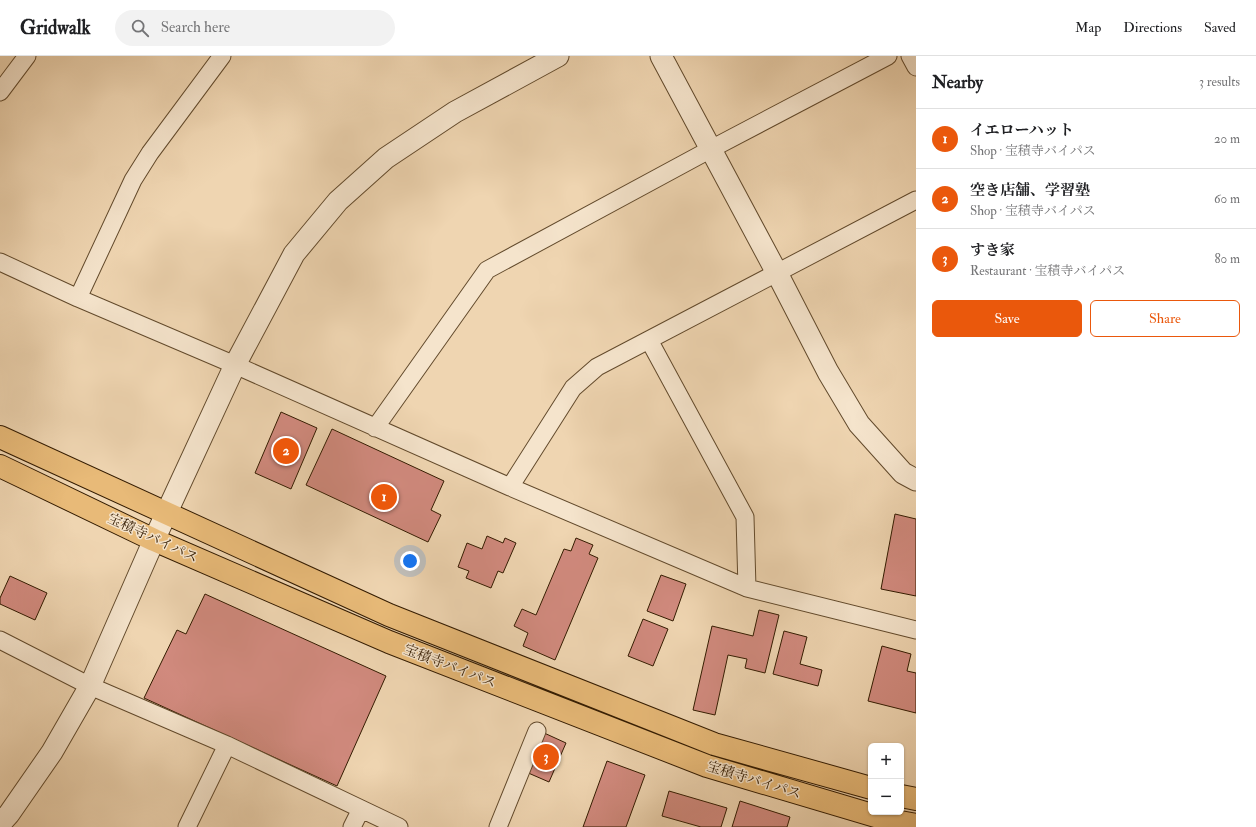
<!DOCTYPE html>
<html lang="en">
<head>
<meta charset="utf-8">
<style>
	body { margin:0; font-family:"IM FELL Double Pica","Noto Serif JP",serif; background:#f2f2f2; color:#202124 }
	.controls { position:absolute; right:12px; bottom:12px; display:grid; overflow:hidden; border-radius:6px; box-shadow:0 1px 3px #0004 }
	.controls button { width:36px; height:36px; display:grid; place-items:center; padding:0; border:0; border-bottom:1px solid #e0e0e0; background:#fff; color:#202124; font:20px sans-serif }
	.you { position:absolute; left:410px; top:505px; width:14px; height:14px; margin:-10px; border:3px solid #fff; border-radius:50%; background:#1a73e8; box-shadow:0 0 0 6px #1a73e833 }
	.badge { display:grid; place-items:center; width:26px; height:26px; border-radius:50%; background:#ea580c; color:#fff; font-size:13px; font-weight:700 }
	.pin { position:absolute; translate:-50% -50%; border:2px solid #fff; box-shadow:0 1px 4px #0006 }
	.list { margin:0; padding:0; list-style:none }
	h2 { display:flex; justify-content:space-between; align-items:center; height:52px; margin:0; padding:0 16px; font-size:17px }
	h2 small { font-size:13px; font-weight:400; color:#757577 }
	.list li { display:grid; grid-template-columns:26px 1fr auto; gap:12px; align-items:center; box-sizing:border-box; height:60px; padding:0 16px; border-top:1px solid #e0e0e0 }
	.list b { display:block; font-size:15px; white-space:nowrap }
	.list p { margin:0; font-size:13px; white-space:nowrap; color:#757577 }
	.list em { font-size:13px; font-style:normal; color:#757577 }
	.actions { display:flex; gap:8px; padding:12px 16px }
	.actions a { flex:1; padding:9px 0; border:1px solid #ea580c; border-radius:6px; text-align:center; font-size:14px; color:#ea580c }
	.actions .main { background:#ea580c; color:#fff }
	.icon { flex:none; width:22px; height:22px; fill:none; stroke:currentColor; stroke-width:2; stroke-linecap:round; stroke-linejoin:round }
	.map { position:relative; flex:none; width:916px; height:771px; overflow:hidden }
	header { display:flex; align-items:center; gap:24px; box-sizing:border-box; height:56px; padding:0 20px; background:#fff; border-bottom:1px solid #e0e0e0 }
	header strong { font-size:19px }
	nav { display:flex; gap:22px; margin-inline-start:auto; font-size:14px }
	.search { width:280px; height:36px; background:#f2f2f2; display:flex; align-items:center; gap:10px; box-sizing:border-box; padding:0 14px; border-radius:22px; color:#757577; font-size:15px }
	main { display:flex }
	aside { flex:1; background:#fff }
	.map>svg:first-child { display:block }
	.building { fill:#d18a7e; stroke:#331b00 }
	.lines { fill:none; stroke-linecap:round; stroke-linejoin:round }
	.minor-casing { stroke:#624a2c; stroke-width:19 }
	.tertiary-casing { stroke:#624a2c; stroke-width:23 }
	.primary-casing { stroke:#331b00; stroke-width:24 }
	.minor { stroke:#f5e4cc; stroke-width:17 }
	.tertiary { stroke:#f5e4cc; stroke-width:21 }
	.primary { stroke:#e8ba78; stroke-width:22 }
	.labels { text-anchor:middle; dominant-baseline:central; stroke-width:3; stroke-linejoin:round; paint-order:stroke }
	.street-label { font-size:14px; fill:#331b00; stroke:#f5e4cc }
</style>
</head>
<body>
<header>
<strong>Gridwalk</strong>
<div class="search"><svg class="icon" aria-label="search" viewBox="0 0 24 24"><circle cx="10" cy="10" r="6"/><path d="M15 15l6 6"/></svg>Search here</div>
<nav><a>Map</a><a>Directions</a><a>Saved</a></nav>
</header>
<main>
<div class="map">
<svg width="916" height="771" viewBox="0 0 916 771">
	<rect width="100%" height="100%" fill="#efd5b1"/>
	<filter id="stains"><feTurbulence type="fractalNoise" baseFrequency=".005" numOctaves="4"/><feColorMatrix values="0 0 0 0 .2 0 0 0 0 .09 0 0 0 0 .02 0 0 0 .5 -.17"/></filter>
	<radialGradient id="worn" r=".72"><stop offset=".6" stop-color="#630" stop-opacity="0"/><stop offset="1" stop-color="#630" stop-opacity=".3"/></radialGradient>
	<path class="building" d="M281,356L317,372L291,433L255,417Z
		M332,373L444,425L431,454L441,459L428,486L306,429Z
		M895,458L916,463V540L881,533Z
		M487,480L503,487L505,482L516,487L503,517L498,515L491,532L466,522L469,515L458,511L467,487L482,493Z
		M576,482L593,489L589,498L598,502L555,604L523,590L528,577L514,570L522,553L536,559L564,493L571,495Z
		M661,519L686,528L673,565L647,555Z
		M10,520L47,537L35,564L0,548V542Z
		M205,538L386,620L337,730L144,642L177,574L186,578Z
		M759,554L779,559L765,617L745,612L747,603L728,599L715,659L693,654L712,570L753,580Z
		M643,563L668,573L653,610L628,600Z
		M784,575L807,581L800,608L822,614L818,630L773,618Z
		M882,590L911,598L907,615L916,617V657L868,645Z
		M542,676L566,687L549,726L526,716Z
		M607,705L645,719L626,771H583Z
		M669,735L727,752L721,771H701L662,760Z
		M740,745L790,761L787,771H732Z"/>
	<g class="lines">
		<g class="minor-casing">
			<path id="minor" d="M910,0L916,11
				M0,36L27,0
				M0,206L78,242L235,309L510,431L747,532L916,574
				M78,242L133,124L150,97L222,0
				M649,284L745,461L747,532
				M375,372L487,214L711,93L888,0
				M510,431L573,332L597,311L916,144
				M0,584L90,630L227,689L399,771
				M187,771L227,689
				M352,771L361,753
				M498,771L537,675"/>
		</g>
		<g class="tertiary-casing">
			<path id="tertiary" d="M661,0L777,217L828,316L859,368L903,417L916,424
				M0,768L9,758L52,696L90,630L154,484L235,309L294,198L338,145L386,102L455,56L558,0"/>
		</g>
		<g class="primary-casing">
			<path id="primary" d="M0,381L389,559L714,688L871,732
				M0,410L154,484L389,586L707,710L889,764L916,769
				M901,740L916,743"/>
		</g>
		<use href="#minor" class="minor"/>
		<use href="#tertiary" class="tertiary"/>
		<use href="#primary" class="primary"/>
	</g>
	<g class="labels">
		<g class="street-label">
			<text transform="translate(153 482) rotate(25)">宝積寺バイパス</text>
			<text transform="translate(450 610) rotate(21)">宝積寺バイパス</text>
			<text transform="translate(754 724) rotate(17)">宝積寺バイパス</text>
		</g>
	</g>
	<rect width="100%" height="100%" filter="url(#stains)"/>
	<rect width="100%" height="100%" fill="url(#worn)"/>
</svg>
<div class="controls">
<button>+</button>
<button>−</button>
</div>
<div class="you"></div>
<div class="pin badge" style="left:384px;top:441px">1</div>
<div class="pin badge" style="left:286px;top:395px">2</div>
<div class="pin badge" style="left:546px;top:701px">3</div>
</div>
<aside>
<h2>Nearby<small>3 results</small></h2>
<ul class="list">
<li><span class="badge">1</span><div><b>イエローハット</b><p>Shop · 宝積寺バイパス</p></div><em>20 m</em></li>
<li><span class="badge">2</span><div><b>空き店舗、学習塾</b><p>Shop · 宝積寺バイパス</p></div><em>60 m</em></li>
<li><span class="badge">3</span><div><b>すき家</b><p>Restaurant · 宝積寺バイパス</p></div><em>80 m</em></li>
</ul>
<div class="actions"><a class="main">Save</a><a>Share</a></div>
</aside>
</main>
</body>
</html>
